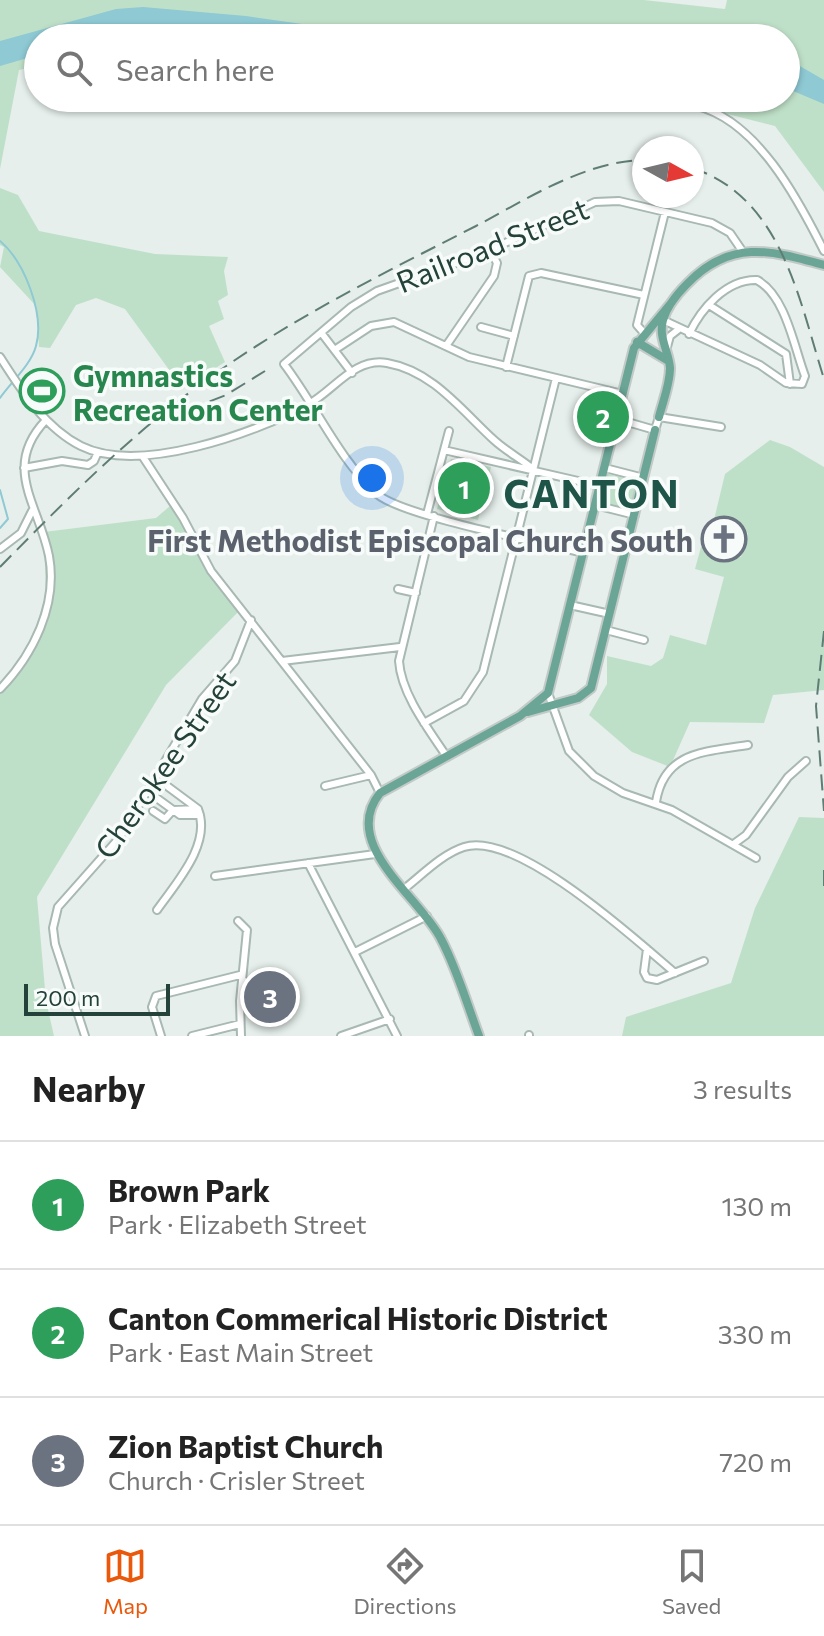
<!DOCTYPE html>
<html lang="en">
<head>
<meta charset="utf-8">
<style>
	body { margin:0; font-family:Commissioner,sans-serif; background:#f2f2f2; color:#222 }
	.compass { position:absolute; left:632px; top:136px; width:72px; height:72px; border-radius:50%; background:#fff; box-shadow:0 2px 6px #0004; rotate:98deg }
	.scale { position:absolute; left:24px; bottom:20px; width:146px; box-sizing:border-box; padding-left:8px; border:4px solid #24423a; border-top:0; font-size:22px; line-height:28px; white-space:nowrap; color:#24423a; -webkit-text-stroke:6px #f7fbf9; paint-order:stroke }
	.you { position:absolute; left:372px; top:478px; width:28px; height:28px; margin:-20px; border:6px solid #fff; border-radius:50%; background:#1a73e8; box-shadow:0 0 0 12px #1a73e833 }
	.badge { display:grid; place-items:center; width:52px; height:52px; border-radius:50%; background:#ea580c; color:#fff; font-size:26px; font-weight:700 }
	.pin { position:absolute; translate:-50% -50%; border:4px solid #fff; box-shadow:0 2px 8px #0006 }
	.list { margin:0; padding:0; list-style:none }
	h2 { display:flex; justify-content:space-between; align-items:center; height:104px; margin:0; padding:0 32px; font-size:34px }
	h2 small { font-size:26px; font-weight:400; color:#767676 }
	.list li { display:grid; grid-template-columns:52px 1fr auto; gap:24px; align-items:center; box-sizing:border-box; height:128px; padding:0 32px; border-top:2px solid #e0e0e0 }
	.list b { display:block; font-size:30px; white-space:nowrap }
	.list p { margin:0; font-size:26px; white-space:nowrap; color:#767676 }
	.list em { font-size:26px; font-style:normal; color:#767676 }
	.icon { flex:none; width:44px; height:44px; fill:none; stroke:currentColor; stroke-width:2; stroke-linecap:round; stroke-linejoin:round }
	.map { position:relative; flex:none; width:824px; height:1036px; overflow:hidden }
	.search { position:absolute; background:#fff; box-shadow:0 2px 6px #0004; left:24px; right:24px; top:24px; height:88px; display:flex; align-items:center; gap:20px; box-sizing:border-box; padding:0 28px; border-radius:44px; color:#767676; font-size:30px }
	.sheet { height:488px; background:#fff }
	nav { display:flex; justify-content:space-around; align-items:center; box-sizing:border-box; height:112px; border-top:2px solid #e0e0e0; background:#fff; font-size:22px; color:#767676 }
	nav a { display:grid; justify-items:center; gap:4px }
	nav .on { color:#ea580c }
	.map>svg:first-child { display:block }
	.green { fill:#bfe0c8 }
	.water { fill:#8ec9d4 }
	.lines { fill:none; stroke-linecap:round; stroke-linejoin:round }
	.stream { stroke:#8ec9d4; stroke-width:2 }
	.minor-casing { stroke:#a8b8b2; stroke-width:10 }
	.major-casing { stroke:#c2cac8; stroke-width:12 }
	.minor { stroke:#fff; stroke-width:6 }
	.major { stroke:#6aa596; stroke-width:8 }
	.rail { stroke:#5f7d75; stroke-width:2; stroke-dasharray:16 8; stroke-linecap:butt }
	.labels { text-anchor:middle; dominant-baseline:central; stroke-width:7; stroke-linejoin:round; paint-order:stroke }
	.street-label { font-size:30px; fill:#24423a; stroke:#f7fbf9 }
	.leisure-label { font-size:30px; font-weight:bold; fill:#27864d; stroke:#f7fbf9; text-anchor:start }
	.worship-label { font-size:30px; font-weight:bold; fill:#5b616d; stroke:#f7fbf9; text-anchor:end }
	.district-label { font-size:38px; font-weight:bold; letter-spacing:2px; fill:#1f5548; stroke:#f7fbf9 }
</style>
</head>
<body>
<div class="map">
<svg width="824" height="1036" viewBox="0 0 824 1036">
	<rect width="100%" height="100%" fill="#e6efeb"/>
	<path class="green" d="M0,0H644L725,9L727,0H824V192L775,126L664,98H786V38H38V66L19,70L0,169Z
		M0,188L18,195L39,231L155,254L228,257L224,271L228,295L218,301L224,319L209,326L225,362L183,389L125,309L96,298L76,305L50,348L39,347L36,306L0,267L4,247L0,245Z
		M770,440L790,447L824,467V690L773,695L764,723L690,722L670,767L632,752L589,715L607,684V656L651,666L663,658L670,635L706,645L724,577L695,569L701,547L741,557L748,533L713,524L725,474Z
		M451,459L491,467L478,520L437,509Z
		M608,474L640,482L632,511L600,503Z
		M170,506L242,608L166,685L37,897L46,1001L54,1036H0V683L27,656L46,594L44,532L156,518Z
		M799,817L824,818V1036H622L626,1017L731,983L755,908Z"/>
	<path class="water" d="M143,7L246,16L402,38H181L135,31L102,33L87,38H38V55L0,66V41L116,9Z
		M786,58L824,80V104L786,88Z"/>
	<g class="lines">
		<path class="stream" d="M0,241C24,261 45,314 36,346C31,365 11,382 0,398
			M0,490L8,519L0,528"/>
		<g class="minor-casing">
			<path id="minor" d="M550,99C572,109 599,102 623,103C646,104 675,100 697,106C757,121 798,199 824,251
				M709,305L786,354L790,384
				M663,320L760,365L786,383L802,384L805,376C794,347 786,296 757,280C726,279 701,309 689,334
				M481,327L514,336
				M644,333L637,325L665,212
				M323,335L352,373
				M446,346L494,276L497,263L490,250
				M667,347L670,336L679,329
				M336,349L371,326L394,322L469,357L623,394
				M0,357C21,390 45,428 81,446C139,475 255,433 309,404C334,390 355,357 387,363C433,371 462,411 494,440C506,451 521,459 533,469
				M506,367L529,276L541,273L644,295
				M617,419L655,430L659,417L721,427
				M444,450L600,486
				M143,457L183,518L211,571L371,775L380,793
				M24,468L62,461L88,465L94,461L98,452
				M605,468L644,478
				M595,505L635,515
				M427,514L449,431
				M434,516L399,661C401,694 429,730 447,757
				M0,549L21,533L32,511
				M584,553C543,543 402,516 377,494C338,458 316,406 284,364L351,307L377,291L481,254L595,202L619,201L712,223L730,233L743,252
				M398,589L416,593
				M570,605L610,614
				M606,630L644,640
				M282,661L400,647
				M0,689C33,655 58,605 49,556C39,505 1,467 46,420
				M548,693L569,751L594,776L623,793L672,810L756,858
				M424,723L464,701L483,672L556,378
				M167,786L198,809
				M325,786L371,775
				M147,791L180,815H200
				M656,802C664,751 705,752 748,745
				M173,810L197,809
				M153,811L165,819L173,810
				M735,843L746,835L788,777L806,761
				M308,863L397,1036
				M215,876L375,854
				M404,889C422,875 442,854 464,847C516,830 635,939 675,973
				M157,910C176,883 212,844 198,809
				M238,921L247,930L240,1001L241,1036
				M647,949L644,972L647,978L657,980L704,961
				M355,952L427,916
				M85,1036L55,944L53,928L58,907L120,837L202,699L235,661L251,620
				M161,1036L152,1007L156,996L240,975L244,981
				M192,1036L240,1024
				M341,1036L390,1019
				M529,1036V1035"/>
		</g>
		<g class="major-casing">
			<path id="major" d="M637,342L667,360
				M659,417C663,401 670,384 670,368C669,352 658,337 663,320C667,306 677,294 687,284C730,239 770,250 824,265
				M528,712L578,698L591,688L655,430
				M479,1036C467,1004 457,969 441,939C420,897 339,844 380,793L520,716L548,693L634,348L672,302"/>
		</g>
		<use href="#minor" class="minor"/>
		<use href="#major" class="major"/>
		<path class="rail" d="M692,168C782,197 799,300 824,379
			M165,419L226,395L265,371
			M0,567C63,503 125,440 197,387C284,322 380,275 476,226C527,199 585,161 644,160
			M824,631L816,706L824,811
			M824,870V892"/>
	</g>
	<defs>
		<g id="stadium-ring" transform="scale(2.3)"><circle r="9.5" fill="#f7fbf9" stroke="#2e9e5b" stroke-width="1.5"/><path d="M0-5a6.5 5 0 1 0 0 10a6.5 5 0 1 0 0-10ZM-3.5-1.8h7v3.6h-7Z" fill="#2e9e5b"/></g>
		<g id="church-ring" transform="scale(2.3)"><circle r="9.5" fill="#f7fbf9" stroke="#6b7280" stroke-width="1.5"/><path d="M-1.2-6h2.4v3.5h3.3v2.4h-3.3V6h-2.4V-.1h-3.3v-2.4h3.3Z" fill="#6b7280"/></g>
	</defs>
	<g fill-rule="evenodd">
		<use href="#stadium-ring" x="42" y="391"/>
		<use href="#church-ring" x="724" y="539"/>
	</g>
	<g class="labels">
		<g class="street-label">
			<text transform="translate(492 244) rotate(-22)">Railroad Street</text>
			<text transform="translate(164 764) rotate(-55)">Cherokee Street</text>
		</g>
		<g class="leisure-label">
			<text x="73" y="374">Gymnastics<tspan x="73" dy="34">Recreation Center</tspan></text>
		</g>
		<g class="worship-label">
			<text x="693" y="539">First Methodist Episcopal Church South</text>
		</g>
		<g class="district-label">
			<text x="592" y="492">CANTON</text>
		</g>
	</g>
</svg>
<svg class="compass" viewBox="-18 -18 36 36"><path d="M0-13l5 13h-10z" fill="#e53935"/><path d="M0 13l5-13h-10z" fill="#767676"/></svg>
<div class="scale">200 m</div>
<div class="you"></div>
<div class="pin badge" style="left:464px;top:488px;background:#2e9e5b">1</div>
<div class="pin badge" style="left:603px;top:417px;background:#2e9e5b">2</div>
<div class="pin badge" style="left:270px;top:997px;background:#6b7280">3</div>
<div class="search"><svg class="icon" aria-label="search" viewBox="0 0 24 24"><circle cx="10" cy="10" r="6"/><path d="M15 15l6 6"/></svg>Search here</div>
</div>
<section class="sheet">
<h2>Nearby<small>3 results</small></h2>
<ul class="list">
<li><span class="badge" style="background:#2e9e5b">1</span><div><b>Brown Park</b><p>Park · Elizabeth Street</p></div><em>130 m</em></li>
<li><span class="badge" style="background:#2e9e5b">2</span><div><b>Canton Commerical Historic District</b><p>Park · East Main Street</p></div><em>330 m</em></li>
<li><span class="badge" style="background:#6b7280">3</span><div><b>Zion Baptist Church</b><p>Church · Crisler Street</p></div><em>720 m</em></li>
</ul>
</section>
<nav>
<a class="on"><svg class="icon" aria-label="map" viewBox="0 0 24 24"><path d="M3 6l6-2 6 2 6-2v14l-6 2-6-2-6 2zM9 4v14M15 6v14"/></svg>Map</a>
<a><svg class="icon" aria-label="directions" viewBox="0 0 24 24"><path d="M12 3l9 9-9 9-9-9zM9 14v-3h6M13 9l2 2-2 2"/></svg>Directions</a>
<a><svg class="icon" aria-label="saved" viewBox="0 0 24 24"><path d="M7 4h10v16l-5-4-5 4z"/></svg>Saved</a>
</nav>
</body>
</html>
